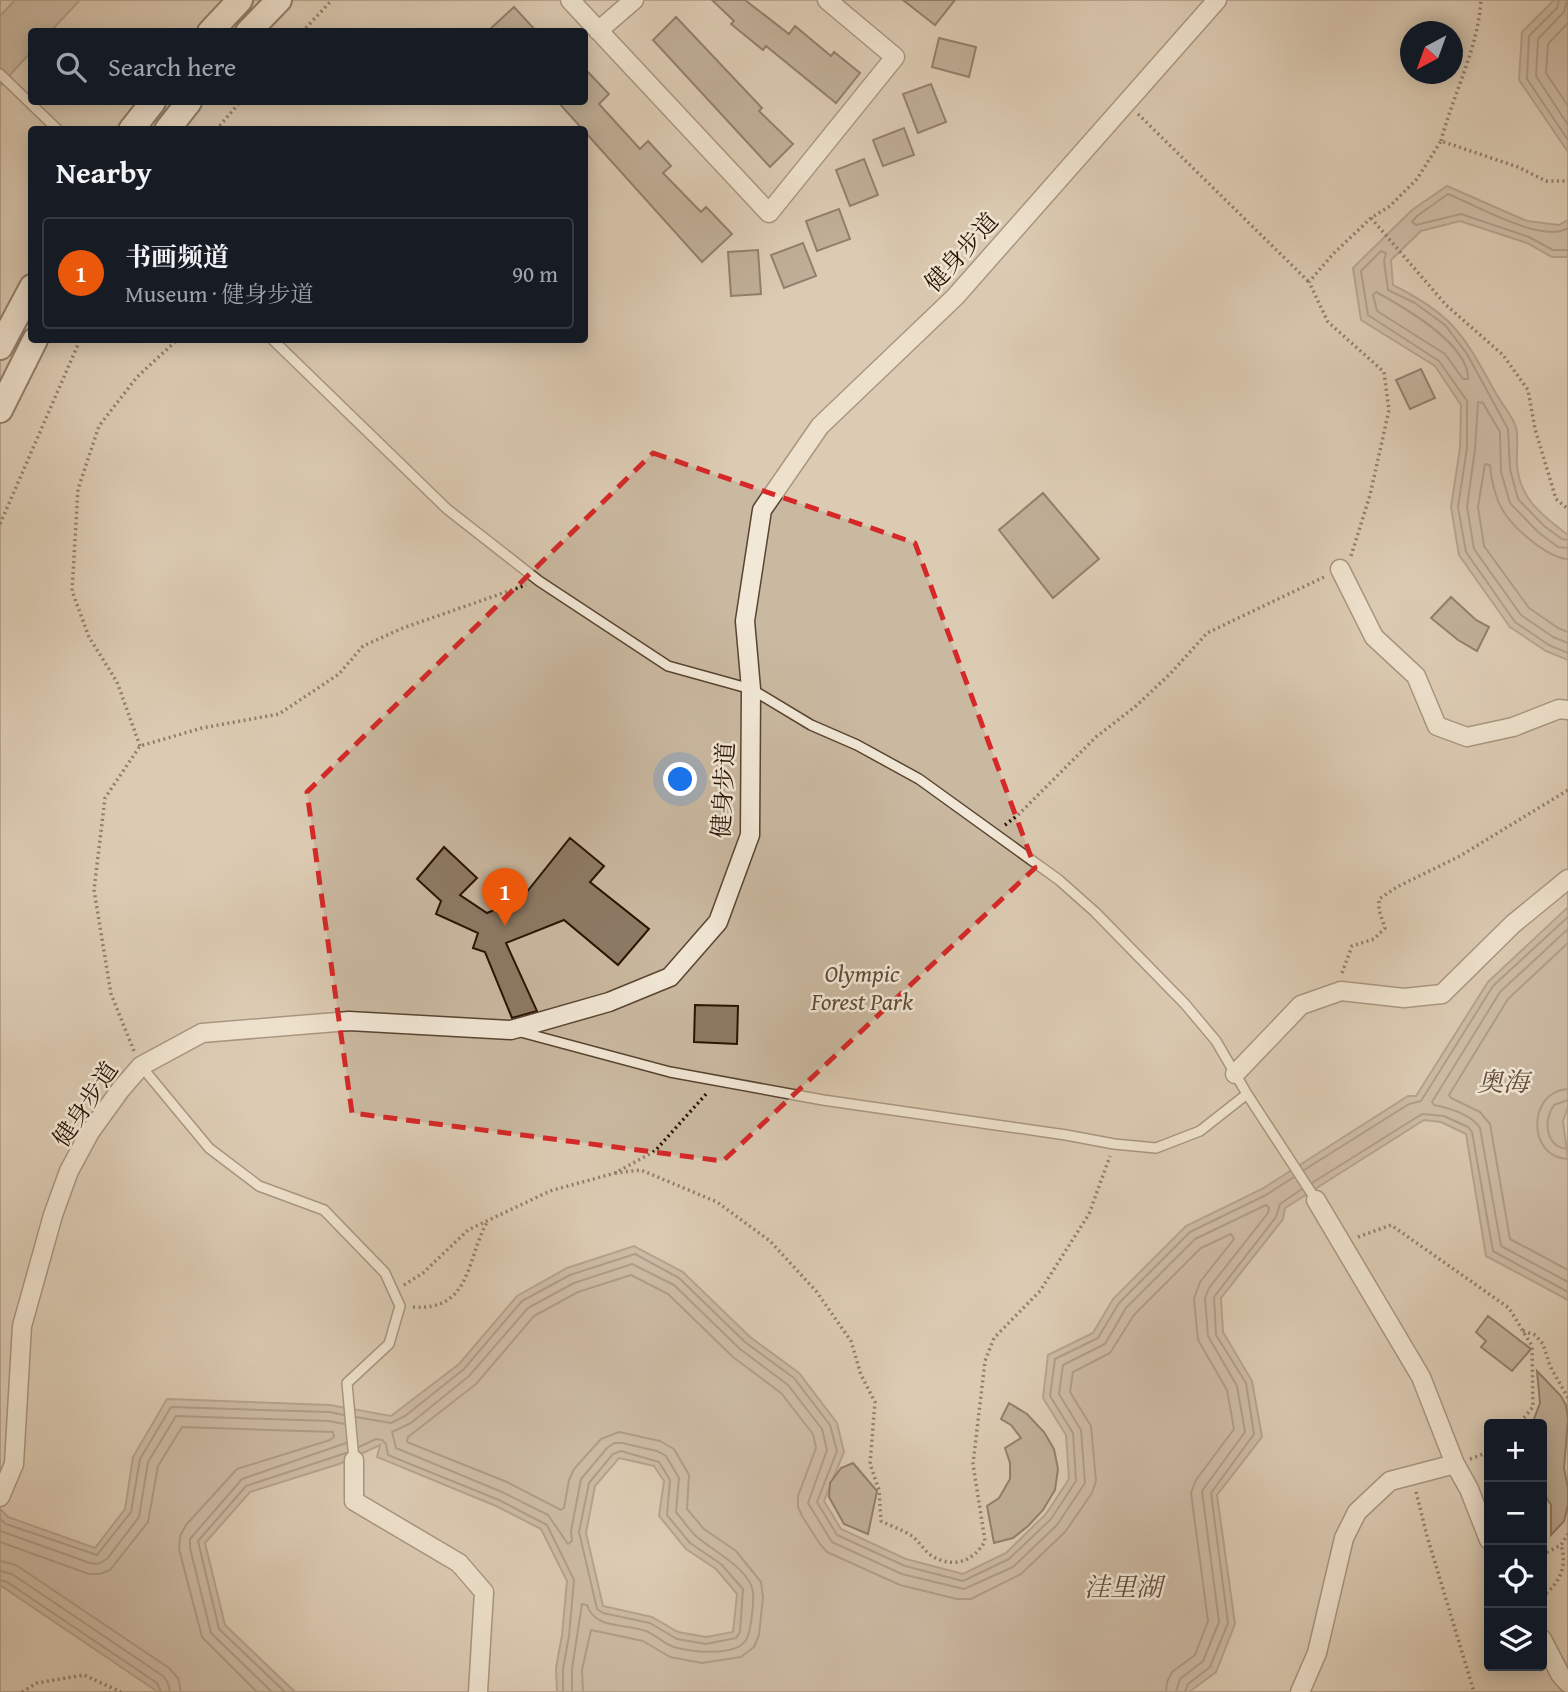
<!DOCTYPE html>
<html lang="en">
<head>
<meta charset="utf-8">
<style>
	body { margin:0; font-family:"Gentium Book Plus","Noto Serif SC",serif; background:#242831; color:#f1f3f6 }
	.controls { position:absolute; right:21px; bottom:21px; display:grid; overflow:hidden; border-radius:7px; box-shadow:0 4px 18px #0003 }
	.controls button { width:63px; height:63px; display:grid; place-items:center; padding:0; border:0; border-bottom:2px solid #363941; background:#171b24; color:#f1f3f6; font:35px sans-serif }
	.compass { position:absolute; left:1400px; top:21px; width:63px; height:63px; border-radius:50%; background:#171b24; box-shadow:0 4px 18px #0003; rotate:221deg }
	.you { position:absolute; left:681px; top:780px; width:24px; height:24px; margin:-18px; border:5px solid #fff; border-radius:50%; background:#1a73e8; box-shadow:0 0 0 10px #1a73e833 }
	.badge { display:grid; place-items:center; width:46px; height:46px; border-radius:50%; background:#ea580c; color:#fff; font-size:23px; font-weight:700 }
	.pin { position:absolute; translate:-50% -58px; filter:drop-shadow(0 2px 4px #0008) }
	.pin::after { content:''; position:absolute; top:37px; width:24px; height:21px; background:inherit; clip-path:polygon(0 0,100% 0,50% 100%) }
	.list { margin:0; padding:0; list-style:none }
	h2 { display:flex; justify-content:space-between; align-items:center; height:91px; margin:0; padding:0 28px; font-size:30px }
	h2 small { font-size:23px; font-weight:400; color:#9ea1a6 }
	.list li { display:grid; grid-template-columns:46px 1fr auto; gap:21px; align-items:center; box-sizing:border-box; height:112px; margin:0 14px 14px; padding:0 14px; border:2px solid #363941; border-radius:7px }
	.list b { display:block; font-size:26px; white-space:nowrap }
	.list p { margin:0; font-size:23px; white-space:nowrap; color:#9ea1a6 }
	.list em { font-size:23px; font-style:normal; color:#9ea1a6 }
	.icon { flex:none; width:38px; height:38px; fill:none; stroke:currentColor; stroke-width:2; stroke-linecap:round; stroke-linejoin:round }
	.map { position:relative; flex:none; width:1568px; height:1692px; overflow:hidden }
	.search { position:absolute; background:#171b24; box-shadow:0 4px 18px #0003; left:28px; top:28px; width:560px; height:77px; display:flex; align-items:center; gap:18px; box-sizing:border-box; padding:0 24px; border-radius:7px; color:#9ea1a6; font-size:26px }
	.panel { position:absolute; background:#171b24; box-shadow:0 4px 18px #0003; left:28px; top:126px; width:560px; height:217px; border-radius:7px }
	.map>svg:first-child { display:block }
	.green { fill:#cab9a1; stroke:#796550; stroke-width:2; fill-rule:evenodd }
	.water { fill:#a99680; stroke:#75614d; stroke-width:2; fill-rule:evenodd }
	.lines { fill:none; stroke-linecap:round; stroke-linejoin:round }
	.shore { stroke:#685440; stroke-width:2 }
	.building { fill:#8d7a65; stroke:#281100; stroke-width:2 }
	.lane-casing { stroke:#594430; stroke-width:12 }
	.street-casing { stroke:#594430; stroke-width:21 }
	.secondary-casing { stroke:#281100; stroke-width:28 }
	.path { stroke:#281100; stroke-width:3.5; stroke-dasharray:2 3.5; stroke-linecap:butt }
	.lane { stroke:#f2e8d7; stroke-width:9 }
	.street { stroke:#f2e8d7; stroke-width:18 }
	.secondary { stroke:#f2e8d7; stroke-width:24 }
	.marked { fill:none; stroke:#d62828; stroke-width:5; stroke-dasharray:14 9; stroke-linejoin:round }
	.labels { text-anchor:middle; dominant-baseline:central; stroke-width:5; stroke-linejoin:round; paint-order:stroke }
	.street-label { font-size:24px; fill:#281100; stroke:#f2e8d7 }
	.park-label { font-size:24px; font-style:italic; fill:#614c38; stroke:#f2e8d7 }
	.water-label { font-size:26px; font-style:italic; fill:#624d3a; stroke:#f2e8d7 }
</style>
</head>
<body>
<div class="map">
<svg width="1568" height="1692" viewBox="0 0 1568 1692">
	<rect width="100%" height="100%" fill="#ebdbc2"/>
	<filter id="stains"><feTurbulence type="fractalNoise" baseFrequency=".00286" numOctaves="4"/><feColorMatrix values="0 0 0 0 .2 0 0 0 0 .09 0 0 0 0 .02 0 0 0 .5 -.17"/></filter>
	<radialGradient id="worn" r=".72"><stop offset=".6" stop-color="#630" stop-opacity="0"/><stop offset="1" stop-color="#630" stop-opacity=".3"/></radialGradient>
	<path class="green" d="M0,0H1568V1692H0ZM32,32H584V102H32ZM1410,32H1452V74H1410ZM32,130H584V340H32ZM1489,1424H1542V1666H1489Z"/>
	<path class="water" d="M15,0H80L51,31L32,32L31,52L0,86V16Z
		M1554,0H1568V152L1519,80L1522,32Z
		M1447,186L1527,221L1559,225L1568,220V257H1552L1527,243L1460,221L1421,231L1391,260L1393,285C1453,315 1463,334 1494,390C1500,402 1512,415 1516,427C1519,438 1516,453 1517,464C1519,499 1542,515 1568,535V660L1546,651L1510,627L1459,555L1451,507L1460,448L1461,405L1435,366L1361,320L1353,268L1412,210Z
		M1568,907V1107L1563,1121L1568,1159V1300L1486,1256L1466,1134L1441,1122L1424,1120L1285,1208L1283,1219L1221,1298L1223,1332L1252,1381L1262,1437L1217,1495L1235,1624L1216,1672L1189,1692H557L556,1668L562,1635L567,1581L541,1529L496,1506L377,1457L380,1445L339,1464L250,1492L205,1543L225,1625L295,1692H158L0,1585V1509L8,1517L95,1548L125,1509L133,1457L167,1399L330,1405L391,1416L459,1364L517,1296L567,1268L634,1246L683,1272L750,1337L799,1373L837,1423L844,1452L824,1501L841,1529L906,1559L963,1574L1006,1553L1046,1514L1069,1479L1066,1435L1043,1398L1048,1355L1093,1333L1113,1299L1186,1226L1262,1189L1408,1096H1416L1488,982ZM619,1458L654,1466L664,1481L659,1516L686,1549L716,1569L737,1594L733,1632L706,1637L678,1632L652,1617L603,1606L586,1533L595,1486Z"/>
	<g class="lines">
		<path class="shore" d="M1559,0L1557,8L1529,36L1527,79L1568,140
			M1567,0L1564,12L1538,39L1536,76L1568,125
			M1568,23L1548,44L1546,73L1568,106
			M1568,228C1541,244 1476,205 1448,194L1417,216L1412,222L1416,225L1461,214L1529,237L1553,250H1568
			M1376,292C1402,306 1469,344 1468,379H1463L1445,354L1377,311L1373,295Z
			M1568,540L1562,539L1544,526L1518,499L1510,469L1508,429L1467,354L1445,325L1415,303L1388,290L1384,261L1386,253L1381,251L1361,271L1368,315L1439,361L1467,401V448L1458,507L1466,552L1515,622L1549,645L1568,653
			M1568,548L1558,547L1538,532L1510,503L1501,472L1500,432L1483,403L1478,402L1475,449L1467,507L1474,549L1521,615L1553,637L1568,643
			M1568,559C1547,558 1512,527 1502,509C1495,497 1491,478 1490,465L1485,464L1478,507L1484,546L1529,608L1558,628L1568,632
			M1568,929L1500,992L1432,1102L1434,1105C1449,1108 1471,1114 1480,1128L1501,1246L1568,1282
			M1568,943L1508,999L1449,1095L1451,1098L1480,1112L1490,1124L1510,1239L1568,1270
			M1568,1089C1527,1091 1527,1158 1568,1159
			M1568,1100L1554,1105C1543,1120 1545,1147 1568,1149
			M1304,1170L1409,1104L1421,1101L1493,986L1568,917
			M1312,1183L1422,1114L1444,1116L1468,1127L1472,1132L1493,1251L1568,1292
			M356,1417L391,1423L405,1416L464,1369L522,1301L570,1275L635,1254L679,1278L745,1342L794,1378L830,1425L837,1451L817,1502L837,1535L905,1566L963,1581L1009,1559L1051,1519L1076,1481L1073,1433L1050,1396L1055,1359L1098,1338L1119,1303L1190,1232L1266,1195L1294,1177
			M359,1447L376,1439L382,1440L386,1444L388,1455L499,1500L547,1525L574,1580L569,1636L563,1669V1692
			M621,1451L659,1462L670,1480L667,1515L690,1543L721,1564L743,1589L740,1632L736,1638L706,1644L677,1639L650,1623L603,1613L597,1609L579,1532L589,1483L613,1454Z
			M0,1519L6,1524L97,1555L131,1512L140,1459L171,1407L329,1412L344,1415
			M0,1531L90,1563L98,1564L107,1559L139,1517L148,1462L176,1416L328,1421L345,1424
			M0,1542L89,1574H100L110,1570L148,1522L158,1466L182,1427L333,1432L334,1437L330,1440L237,1469L186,1525L180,1536L179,1549L202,1637L257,1692
			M0,1561L16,1565L169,1668L178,1678L181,1692
			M0,1571L12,1574L163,1676L168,1683L170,1692
			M0,1580L7,1582L157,1683L161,1692
			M272,1692L211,1633L190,1548V1539L242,1479L346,1443
			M285,1692L219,1629L198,1541L246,1486L346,1453
			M572,1692V1669L582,1604L587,1605C595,1630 626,1623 646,1631C656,1635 664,1644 674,1647C691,1652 735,1657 746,1640C751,1633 754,1601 753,1592C751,1570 712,1550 697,1537C689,1530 683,1520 676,1512L679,1478L666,1456L657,1451L622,1443H614L607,1448L581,1479L571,1531L572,1541L568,1544L548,1515L502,1492L396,1448L392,1432L411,1423L469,1376L528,1308L574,1283L632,1264L674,1285L740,1349L788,1385L822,1429L827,1450L808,1503L832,1542L902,1574L964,1589L1013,1567L1057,1525L1085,1483L1081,1430L1059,1394L1063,1365L1105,1344L1126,1308L1195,1239L1266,1205L1269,1208L1268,1213L1209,1288L1205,1298L1208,1336L1237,1386L1245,1432L1202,1491L1219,1622L1203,1661L1180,1679L1176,1692
			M583,1692L582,1670L591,1630L643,1641L670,1657L702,1663L741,1657L754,1647L759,1635L763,1597L761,1582L736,1551L704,1529L687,1509L689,1475L674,1449L660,1441L619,1432L601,1439L574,1469L569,1480L564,1508L561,1510L507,1482L407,1442L408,1437L476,1384L534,1316L578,1292L631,1275L668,1294L733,1357L781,1393L813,1434L816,1448L798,1496V1507L802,1516L820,1544L827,1552L900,1585L957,1599H971L1021,1574L1065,1532L1092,1493L1096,1481L1091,1426L1070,1392L1073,1372L1110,1353L1134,1315L1201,1248L1231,1234L1234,1239L1200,1282L1194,1299L1198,1340L1227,1390L1234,1429L1196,1480L1191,1493L1208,1621L1195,1655L1172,1672L1167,1682L1166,1692
			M1185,1692L1188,1684L1210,1667L1228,1623L1211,1493L1254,1434L1246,1383L1216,1335L1214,1297L1276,1217L1280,1204L1302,1189"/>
	</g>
	<path class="building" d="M712,0H745L789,34L795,26L831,56L834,52L860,73L836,103L766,46L763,50L731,24L734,21Z
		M903,0H955L935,25Z
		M514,7L537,32H487Z
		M676,17L762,108L759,111L793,144L770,167L653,40Z
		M939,38L976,47L969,77L932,67Z
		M584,68L609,94L599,104L640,149L648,141L671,166L663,173L701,212L706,207L732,234L702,262L558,102H584Z
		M931,84L946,122L918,133L903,94Z
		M904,128L914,155L883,166L873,140Z
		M864,159L878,195L850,206L836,170Z
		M839,209L850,239L817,251L806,221Z
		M803,243L816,276L784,288L771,255Z
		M758,250L761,294L731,296L728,252Z
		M1421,369L1435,398L1410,409L1396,380Z
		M1043,493L1099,559L1053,598L999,530Z
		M1451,597L1476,620L1489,627L1477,651L1458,640L1431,618Z
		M570,838L604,866L590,882L649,929L618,965L564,920L506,943L537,1011L512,1018L485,952L473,948L478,933L436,914L441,901L417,879L444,847L477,878L460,895L487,913L522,898Z
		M695,1005L738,1006L737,1044L694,1042Z
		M1488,1316L1531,1349L1512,1371L1481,1347L1486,1341L1476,1332Z
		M1537,1371L1561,1396L1566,1405L1568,1419L1564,1468L1568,1488V1505L1564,1521L1551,1535V1505L1542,1491V1424H1532L1540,1403Z
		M1009,1403L1027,1414L1044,1432L1054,1449L1058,1469L1055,1490L1043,1510L1028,1526L1013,1538L994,1543L987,1506L999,1498L1010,1479V1463L1005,1448L1021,1438L1011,1425L1001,1419Z
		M853,1463L877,1491L868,1534L844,1524L829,1497L830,1483L841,1468Z"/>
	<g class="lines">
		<g class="lane-casing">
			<path id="lane" d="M0,74L58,130
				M273,340L447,509L539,581L668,666L751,689L811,725L857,745L919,779L1059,880L1095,912L1185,1004L1216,1041L1247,1094
				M517,1031L670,1072L823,1100L1066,1135L1114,1144L1156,1148L1200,1131L1247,1094L1316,1200
				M141,1066L209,1148L259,1186L324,1210L385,1273L400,1306L389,1344L347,1383L354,1460"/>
		</g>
		<g class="street-casing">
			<path id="street" d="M570,0L769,213L895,57L827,0
				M598,31L634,0
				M1340,569L1374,637L1416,676L1437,726L1467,737L1513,727L1559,709L1568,710
				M1235,1074L1301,1005L1341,991L1404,998L1442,994L1513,924L1568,879
				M1316,1200L1421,1377L1455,1464L1469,1489L1489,1540
				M354,1460V1501L459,1563L484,1592L478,1692
				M0,1497L14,1464L22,1326L53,1215L69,1171L90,1132L121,1089L141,1066L202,1033L349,1021L511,1030L609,1002L670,977L718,922L750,835L751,689L745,621L762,510L820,426L955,297L1217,0
				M1542,1639L1560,1674L1568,1683
				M1300,1692L1317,1653L1344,1538L1357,1512L1390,1481L1455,1464"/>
		</g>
		<g class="secondary-casing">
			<path id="secondary" d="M210,32L240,0
				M248,32L279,0
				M131,130L153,102
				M167,130L189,102
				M0,347L32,287
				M0,410L35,340"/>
		</g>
		<path class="path" d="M302,32L332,0
			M1138,114L1309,282
			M216,130L240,102
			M1441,141C1453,94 1478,49 1481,0
			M1371,218L1446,305L1503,355L1528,390L1535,429L1556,499L1568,509
			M0,524L80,340
			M1351,556L1370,495L1389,410L1384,372L1328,322L1309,282L1333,254L1371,218L1390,206L1417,179L1441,141L1518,167L1546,181H1568
			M140,746L117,682L89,637L72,591L78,489L99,426L137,377L177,340
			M1005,825L1018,815L1096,737L1136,706L1171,673L1207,633L1324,577
			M1342,973L1352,946L1374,939L1385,928L1379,910V899L1397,887L1460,856L1568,790
			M134,1051L111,994L94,890L105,798L140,746L202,728L279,714L339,674L363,646L403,628L526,585
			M615,1173L641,1170L717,1202L770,1241L816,1291L851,1341L861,1375L875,1402L870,1464L879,1490L881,1521C891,1526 903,1530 912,1536C920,1542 925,1552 932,1556C954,1569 974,1561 985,1541L973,1464L985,1361L994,1338L1040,1291L1089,1214L1110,1156
			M1358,1237L1391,1225L1509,1308L1532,1346L1533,1407L1519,1424
			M404,1285L423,1273L468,1230L550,1191L615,1173L655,1151L707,1093
			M413,1307C471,1311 466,1261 487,1222
			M1523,1331L1535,1335L1543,1344L1550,1366L1568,1398
			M1470,1459L1489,1452
			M1416,1492L1427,1536L1474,1692
			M1542,1555L1561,1545L1568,1534
			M1542,1597C1559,1583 1568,1568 1561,1545
			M22,1692L37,1683L84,1675L121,1692"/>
		<use href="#lane" class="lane"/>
		<use href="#street" class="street"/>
		<use href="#secondary" class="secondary"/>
	</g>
	<path d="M0 0H1568V1692H0ZM653,453L915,543L1035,868L723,1161L352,1113L307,792Z" fill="#ebdbc2" fill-opacity=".55" fill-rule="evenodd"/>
	<path class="marked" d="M653,453L915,543L1035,868L723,1161L352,1113L307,792Z"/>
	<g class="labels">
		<g class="street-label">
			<text transform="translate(961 252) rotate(-48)">健身步道</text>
			<text transform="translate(723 790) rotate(-87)">健身步道</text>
			<text transform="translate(85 1104) rotate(-56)">健身步道</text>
		</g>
		<g class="park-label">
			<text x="862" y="973">Olympic<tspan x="862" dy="28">Forest Park</tspan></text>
		</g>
		<g class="water-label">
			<text x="1503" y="1081">奥海</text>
			<text x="1123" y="1586">洼里湖</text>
		</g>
	</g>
	<rect width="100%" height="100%" filter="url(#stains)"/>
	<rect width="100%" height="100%" fill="url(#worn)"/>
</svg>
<div class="controls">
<button>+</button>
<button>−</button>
<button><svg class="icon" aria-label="locate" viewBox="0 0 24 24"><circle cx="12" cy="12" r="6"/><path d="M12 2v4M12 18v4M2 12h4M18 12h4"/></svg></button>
<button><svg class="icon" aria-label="layers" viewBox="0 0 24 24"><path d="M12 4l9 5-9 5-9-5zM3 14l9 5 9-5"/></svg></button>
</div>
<svg class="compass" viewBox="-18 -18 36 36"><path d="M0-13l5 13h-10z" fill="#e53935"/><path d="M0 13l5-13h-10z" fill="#9ea1a6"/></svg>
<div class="you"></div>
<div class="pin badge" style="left:505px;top:926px">1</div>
<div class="search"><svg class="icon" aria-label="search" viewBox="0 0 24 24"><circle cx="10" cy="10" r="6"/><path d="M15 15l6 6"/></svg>Search here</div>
<section class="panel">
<h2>Nearby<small></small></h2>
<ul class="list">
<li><span class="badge">1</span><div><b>书画频道</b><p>Museum · 健身步道</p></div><em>90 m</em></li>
</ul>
</section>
</div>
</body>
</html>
